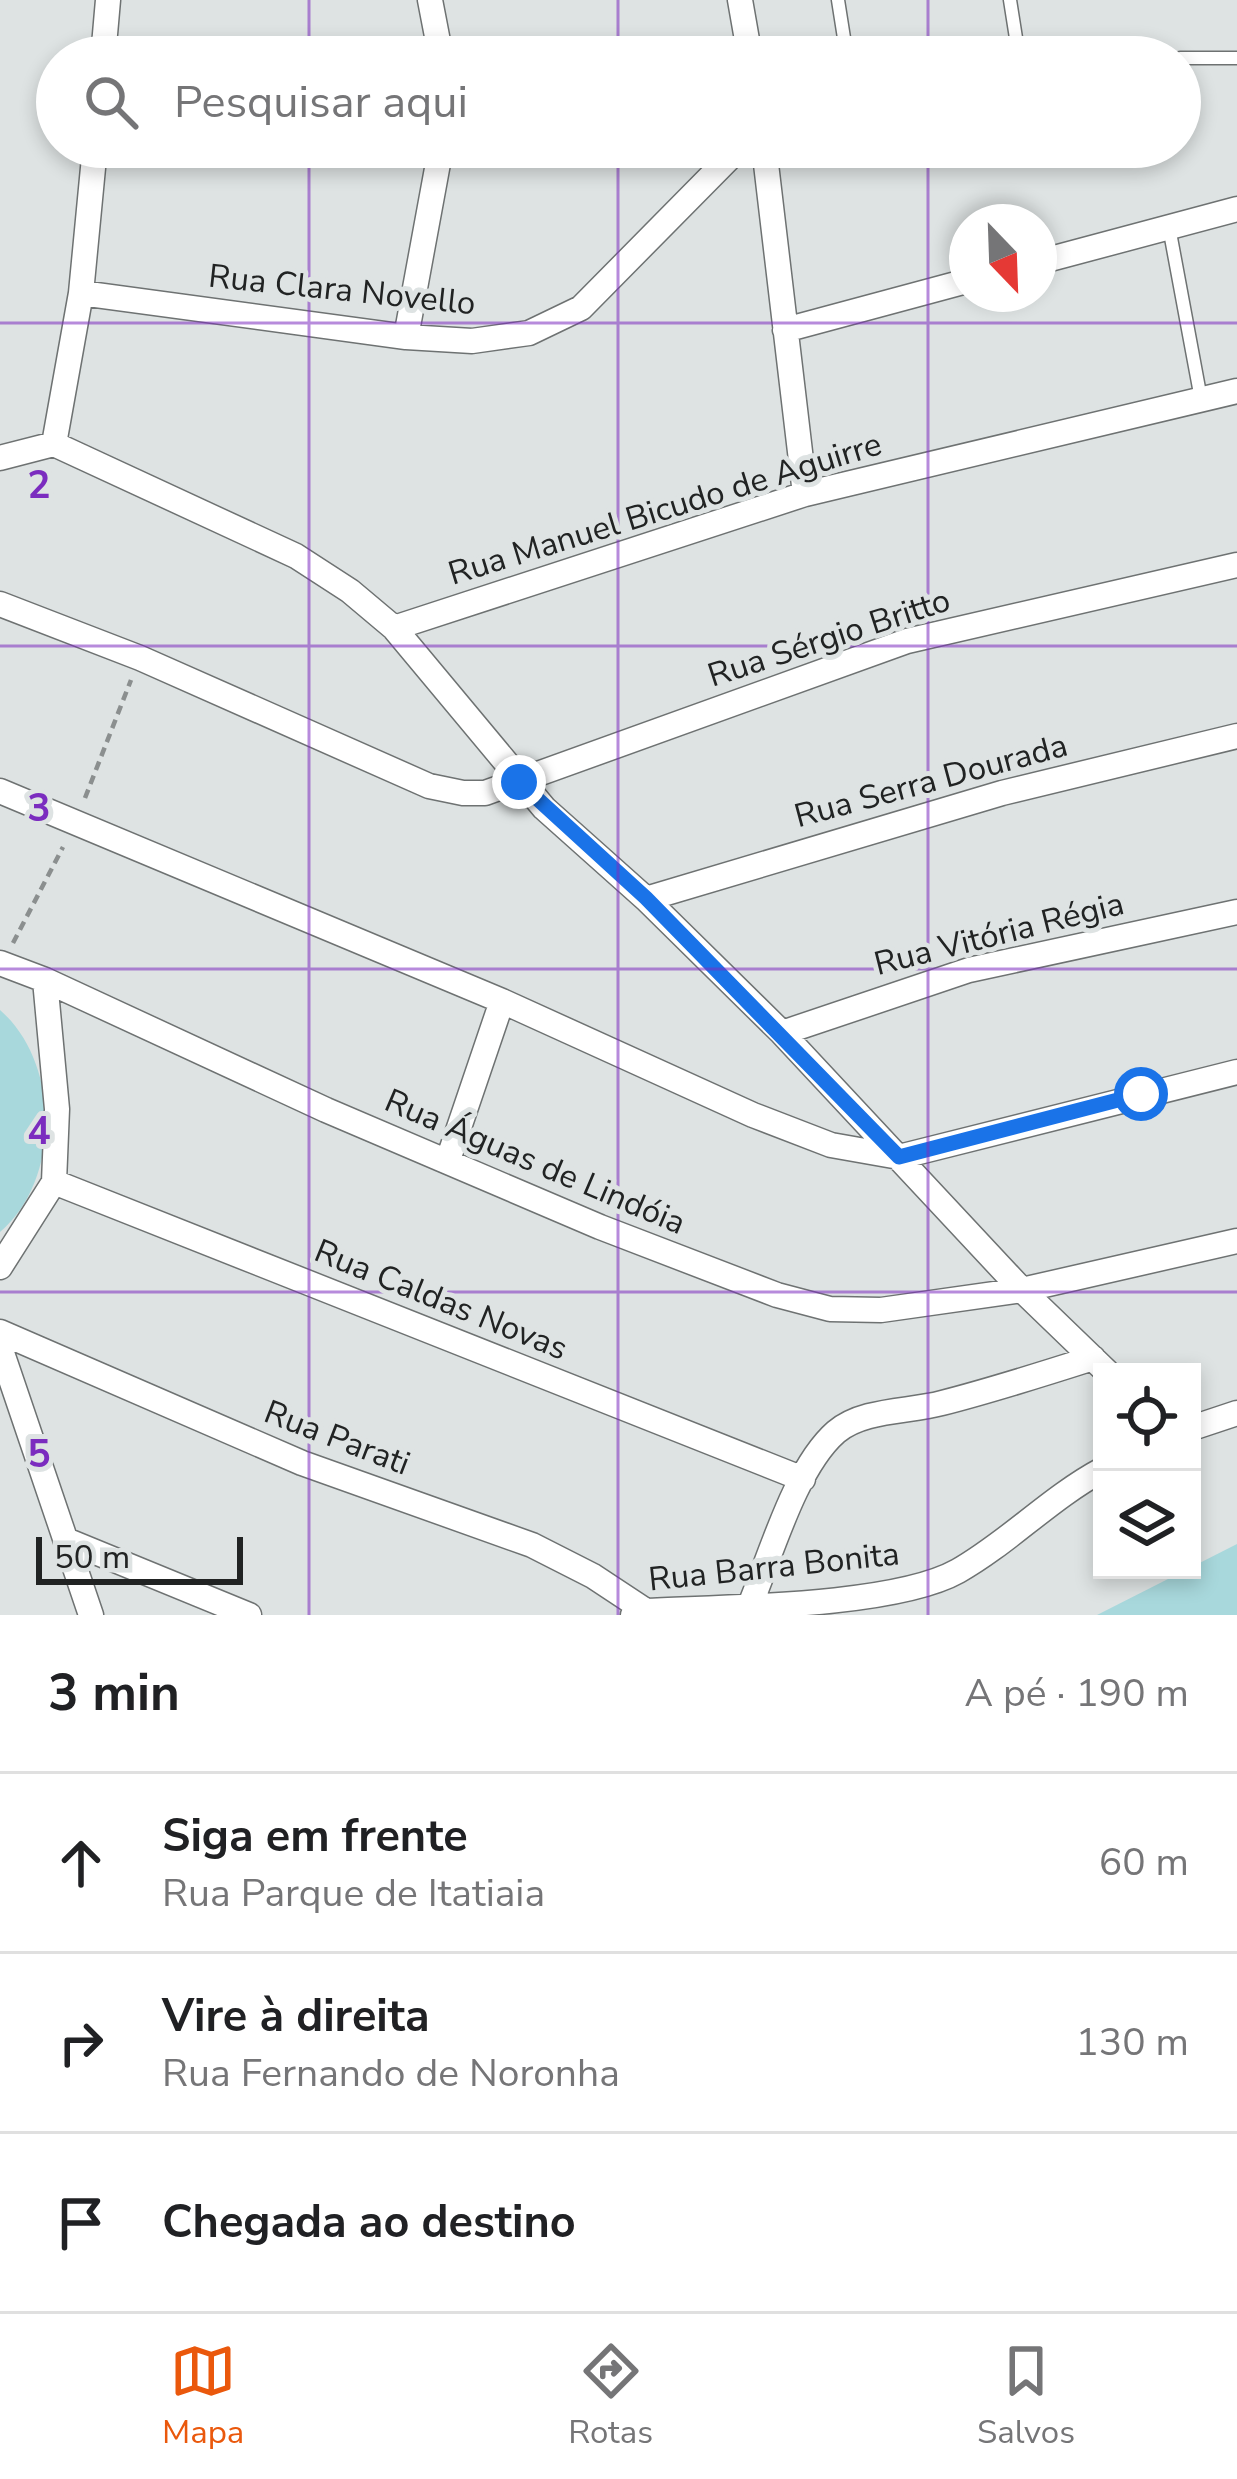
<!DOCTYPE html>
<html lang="pt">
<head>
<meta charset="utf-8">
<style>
	body { margin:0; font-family:"Nunito Sans",sans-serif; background:#f2f2f2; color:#202124 }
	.controls { position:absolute; right:36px; bottom:36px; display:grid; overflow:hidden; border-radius:0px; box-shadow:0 6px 18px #0003 }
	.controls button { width:108px; height:108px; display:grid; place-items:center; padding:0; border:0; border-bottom:3px solid #e0e0e0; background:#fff; color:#202124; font:60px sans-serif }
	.compass { position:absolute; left:949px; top:204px; width:108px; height:108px; border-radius:50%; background:#fff; box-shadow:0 6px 18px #0003; rotate:157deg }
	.scale { position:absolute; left:36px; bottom:30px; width:207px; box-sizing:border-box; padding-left:12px; border:6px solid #212323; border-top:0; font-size:33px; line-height:42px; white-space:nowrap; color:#212323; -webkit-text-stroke:9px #dee3e3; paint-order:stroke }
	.stop { position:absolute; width:36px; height:36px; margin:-27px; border:9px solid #1a73e8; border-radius:50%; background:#fff }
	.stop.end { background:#1a73e8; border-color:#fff; box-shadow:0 3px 12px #0008 }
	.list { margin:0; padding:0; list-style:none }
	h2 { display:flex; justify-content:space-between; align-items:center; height:156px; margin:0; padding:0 48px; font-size:51px }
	h2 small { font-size:39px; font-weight:400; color:#757577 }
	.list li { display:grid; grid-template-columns:78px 1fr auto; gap:36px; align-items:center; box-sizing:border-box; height:180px; padding:0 48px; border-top:3px solid #e0e0e0 }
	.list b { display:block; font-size:45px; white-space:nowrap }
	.list p { margin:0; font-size:39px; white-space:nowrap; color:#757577 }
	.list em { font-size:39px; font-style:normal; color:#757577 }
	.icon { flex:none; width:66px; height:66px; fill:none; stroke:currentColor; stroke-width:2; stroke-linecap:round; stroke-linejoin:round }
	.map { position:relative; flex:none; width:1237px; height:1615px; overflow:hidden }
	.search { position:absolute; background:#fff; box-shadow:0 6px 18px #0003; left:36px; right:36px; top:36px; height:132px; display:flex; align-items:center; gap:30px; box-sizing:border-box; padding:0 42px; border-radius:66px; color:#757577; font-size:45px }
	.sheet { height:696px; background:#fff }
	nav { display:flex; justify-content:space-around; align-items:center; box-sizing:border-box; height:168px; border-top:3px solid #e0e0e0; background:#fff; font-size:33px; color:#757577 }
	nav a { display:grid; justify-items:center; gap:6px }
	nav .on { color:#ea580c }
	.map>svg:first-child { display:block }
	.green { fill:#a8d8dc }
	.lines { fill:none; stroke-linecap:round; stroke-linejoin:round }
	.lane-casing { stroke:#6e7272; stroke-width:15 }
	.street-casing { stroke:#6e7272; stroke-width:27 }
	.path { stroke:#8b8f8f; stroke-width:4.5; stroke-dasharray:9 6; stroke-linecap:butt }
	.lane { stroke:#fff; stroke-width:12 }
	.street { stroke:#fff; stroke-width:24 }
	.route { stroke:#1a73e8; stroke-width:15 }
	.grid { fill:none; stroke:#7b2cbf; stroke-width:3; stroke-opacity:0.55 }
	.labels { text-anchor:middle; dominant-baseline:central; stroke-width:10; stroke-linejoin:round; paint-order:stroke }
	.street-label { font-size:33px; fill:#212323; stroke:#dee3e3 }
	.grid-label { font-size:39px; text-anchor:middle; font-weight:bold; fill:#7b2cbf; stroke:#dee3e3; stroke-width:10; stroke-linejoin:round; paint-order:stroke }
</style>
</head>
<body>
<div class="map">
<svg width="1237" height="1615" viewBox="0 0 1237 1615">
	<rect width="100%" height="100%" fill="#dee3e3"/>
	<path class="green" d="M0,1010C60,1062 62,1179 0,1232Z
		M1237,1544V1615H1097Z"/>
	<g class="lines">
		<g class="lane-casing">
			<path id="lane" d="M838,0L847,57
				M1010,0L1019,57
				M1180,58H1237
				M1169,227L1201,399"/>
		</g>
		<g class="street-casing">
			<path id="street" d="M430,0L441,57
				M740,0L750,57
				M103,57L108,0
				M764,147L805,494
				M1039,262L1237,209
				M81,293L406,337L472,341L529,333L581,308L740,147
				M785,330L967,281
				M406,337L441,147
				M54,444L81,293L95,147
				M0,458L54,444L296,556L350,591L394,628L805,494L1237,391
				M0,604L140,658L429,786L463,793H485L907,641L1237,565
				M394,628L544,808L646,899L782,1033L1022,1290L1107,1372
				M0,791L502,1001L753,1115L831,1145L899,1157L1237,1072
				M646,899L1002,793L1237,736
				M0,963L45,980L57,1109L54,1182L0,1267
				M45,980L326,1110L600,1227L777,1295L830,1309L881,1310L1022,1290L1237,1241
				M782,1033L969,970L1237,912
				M448,1160L502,1001
				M54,1182L803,1479
				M0,1332L302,1463L532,1545L593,1576L646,1611
				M0,1347L91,1615
				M1192,1428L1237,1413
				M66,1540L249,1615
				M750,1605C771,1555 795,1468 836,1432C863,1409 909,1412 942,1403C993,1390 1043,1374 1093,1358
				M633,1615L646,1611C723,1607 894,1607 958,1571C1009,1542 1050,1498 1102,1470"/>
		</g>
		<path class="path" d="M85,798L131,680
			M13,943L63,847"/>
		<use href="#lane" class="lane"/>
		<use href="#street" class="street"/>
	</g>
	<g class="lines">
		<path class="route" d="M519,782L646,898L899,1157L1141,1094"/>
	</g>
	<path class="grid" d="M309,0V57M618,0V57M928,0V57M309,147V1615M618,147V1615M928,147V1615M0,323H1237M0,646H1237M0,969H1237M0,1292H1237"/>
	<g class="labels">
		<g class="street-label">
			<text transform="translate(342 290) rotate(6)">Rua Clara Novello</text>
			<text transform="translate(665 509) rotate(-17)">Rua Manuel Bicudo de Aguirre</text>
			<text transform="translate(829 638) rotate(-18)">Rua Sérgio Britto</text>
			<text transform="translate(931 781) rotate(-15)">Rua Serra Dourada</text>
			<text transform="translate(999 934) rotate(-14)">Rua Vitória Régia</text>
			<text transform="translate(535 1162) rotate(23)">Rua Águas de Lindóia</text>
			<text transform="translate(441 1300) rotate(22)">Rua Caldas Novas</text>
			<text transform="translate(337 1438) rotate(21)">Rua Parati</text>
			<text transform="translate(774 1567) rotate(-6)">Rua Barra Bonita</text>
		</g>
	</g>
	<g class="grid-label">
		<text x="39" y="498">2</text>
		<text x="39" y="821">3</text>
		<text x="39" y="1144">4</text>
		<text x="39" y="1467">5</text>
	</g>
</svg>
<div class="controls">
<button><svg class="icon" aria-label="locate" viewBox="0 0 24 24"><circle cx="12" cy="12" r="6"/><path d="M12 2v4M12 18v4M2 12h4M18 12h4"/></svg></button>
<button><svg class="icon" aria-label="layers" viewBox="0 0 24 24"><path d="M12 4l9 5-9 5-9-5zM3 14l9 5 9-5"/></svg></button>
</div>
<svg class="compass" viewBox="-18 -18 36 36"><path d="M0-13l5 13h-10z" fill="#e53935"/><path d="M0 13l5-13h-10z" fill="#757577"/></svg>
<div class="scale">50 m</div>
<div class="stop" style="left:1141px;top:1094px"></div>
<div class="stop end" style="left:519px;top:782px"></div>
<div class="search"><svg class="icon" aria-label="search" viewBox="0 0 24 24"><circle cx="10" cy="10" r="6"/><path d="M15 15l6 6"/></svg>Pesquisar aqui</div>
</div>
<section class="sheet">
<h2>3 min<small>A pé · 190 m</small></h2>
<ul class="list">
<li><svg class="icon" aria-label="ahead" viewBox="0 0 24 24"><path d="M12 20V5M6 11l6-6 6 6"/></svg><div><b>Siga em frente</b><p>Rua Parque de Itatiaia</p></div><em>60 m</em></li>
<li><svg class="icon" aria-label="right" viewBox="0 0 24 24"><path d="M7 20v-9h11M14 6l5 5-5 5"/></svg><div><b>Vire à direita</b><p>Rua Fernando de Noronha</p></div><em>130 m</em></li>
<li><svg class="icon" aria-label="arrive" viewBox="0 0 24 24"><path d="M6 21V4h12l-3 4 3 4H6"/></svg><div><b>Chegada ao destino</b></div></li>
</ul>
</section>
<nav>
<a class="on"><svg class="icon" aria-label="map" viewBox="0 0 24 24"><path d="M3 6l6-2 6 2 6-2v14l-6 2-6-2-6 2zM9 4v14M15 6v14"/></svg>Mapa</a>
<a><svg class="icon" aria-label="directions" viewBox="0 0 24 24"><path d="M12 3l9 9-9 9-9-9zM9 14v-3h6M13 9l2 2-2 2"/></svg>Rotas</a>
<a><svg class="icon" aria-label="saved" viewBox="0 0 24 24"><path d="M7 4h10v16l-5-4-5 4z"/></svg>Salvos</a>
</nav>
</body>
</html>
